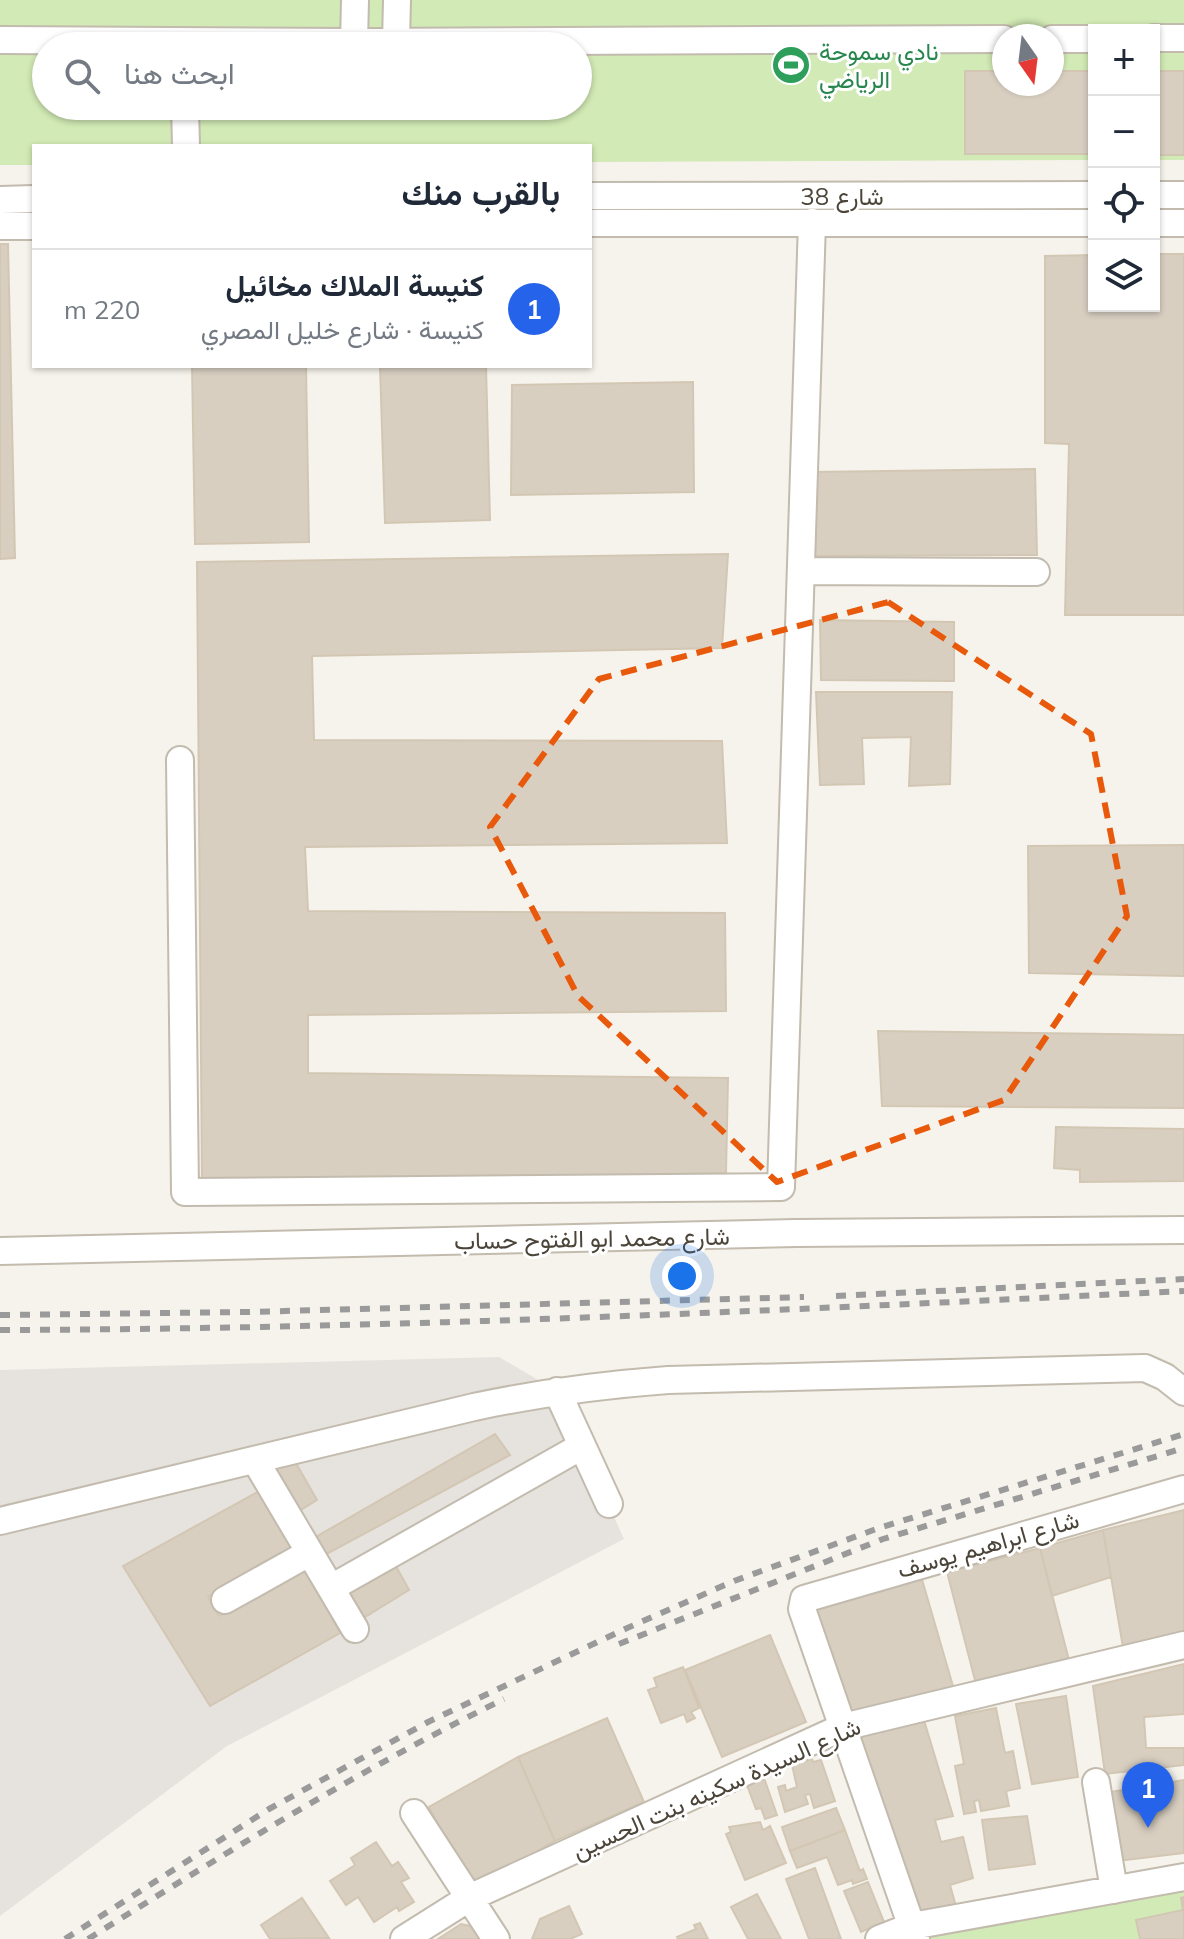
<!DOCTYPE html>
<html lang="ar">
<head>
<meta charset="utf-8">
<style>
	body { margin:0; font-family:Mulish,Vazirmatn,sans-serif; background:#f6f6f7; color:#1f2937; direction:rtl }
	.controls { position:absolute; right:24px; top:24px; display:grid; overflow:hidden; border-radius:0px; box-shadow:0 2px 6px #0004 }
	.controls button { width:72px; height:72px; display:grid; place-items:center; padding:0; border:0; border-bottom:2px solid #e0e1e3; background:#fff; color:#1f2937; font:40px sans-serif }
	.compass { position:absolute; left:992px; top:24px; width:72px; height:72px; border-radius:50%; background:#fff; box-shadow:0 2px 6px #0004; rotate:166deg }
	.you { position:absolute; left:682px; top:1276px; width:28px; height:28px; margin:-20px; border:6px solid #fff; border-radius:50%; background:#1a73e8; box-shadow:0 0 0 12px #1a73e833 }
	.badge { display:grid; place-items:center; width:52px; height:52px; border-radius:50%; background:#2563eb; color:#fff; font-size:26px; font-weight:700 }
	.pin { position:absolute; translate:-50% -66px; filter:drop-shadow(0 2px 4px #0008) }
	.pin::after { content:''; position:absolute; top:42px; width:28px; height:24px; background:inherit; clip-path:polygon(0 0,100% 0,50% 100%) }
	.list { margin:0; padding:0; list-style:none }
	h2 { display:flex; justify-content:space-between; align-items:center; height:104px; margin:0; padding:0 32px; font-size:34px }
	h2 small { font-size:26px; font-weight:400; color:#747a83 }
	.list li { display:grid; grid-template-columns:52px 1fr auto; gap:24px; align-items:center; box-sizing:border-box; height:120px; padding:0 32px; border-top:2px solid #e0e1e3 }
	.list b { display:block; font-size:30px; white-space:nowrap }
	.list p { margin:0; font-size:26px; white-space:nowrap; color:#747a83 }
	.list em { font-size:26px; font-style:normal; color:#747a83 }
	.icon { flex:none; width:44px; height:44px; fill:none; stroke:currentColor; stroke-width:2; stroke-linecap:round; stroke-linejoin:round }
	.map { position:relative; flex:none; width:1184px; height:1939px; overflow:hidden; direction:ltr }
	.search { position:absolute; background:#fff; box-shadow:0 2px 6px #0004; left:32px; top:32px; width:560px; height:88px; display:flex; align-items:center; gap:20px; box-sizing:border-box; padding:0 28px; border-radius:44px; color:#747a83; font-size:30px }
	.panel { position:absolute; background:#fff; box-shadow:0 2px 6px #0004; left:32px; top:144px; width:560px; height:224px; border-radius:0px; direction:rtl }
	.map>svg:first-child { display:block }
	.industrial { fill:#e6e2dd }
	.green { fill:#d2eab5; fill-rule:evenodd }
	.building { fill:#d8cfc1; stroke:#d3c7b4; stroke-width:2 }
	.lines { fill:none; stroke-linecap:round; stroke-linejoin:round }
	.minor-casing { stroke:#c2bbae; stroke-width:30 }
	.minor { stroke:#fff; stroke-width:26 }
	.rail { stroke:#9a9a9a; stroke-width:6; stroke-dasharray:10 10; stroke-linecap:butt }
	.marked { fill:none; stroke:#e8590c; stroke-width:6; stroke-dasharray:16 10; stroke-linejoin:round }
	.labels { text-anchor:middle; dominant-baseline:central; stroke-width:6; stroke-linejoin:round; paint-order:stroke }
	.leisure-label { font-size:24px; fill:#27864d; stroke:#fff; text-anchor:start }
	.street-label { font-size:24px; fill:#4b4439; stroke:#fff }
</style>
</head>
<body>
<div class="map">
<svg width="1184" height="1939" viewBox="0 0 1184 1939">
	<rect width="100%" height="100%" fill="#f6f3ec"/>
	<path class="industrial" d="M499,1357L557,1391L624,1539L227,1746L0,1916V1370Z"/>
	<path class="green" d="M0,0H1184V160H1154V30H1094V160L590,162V146H34V165H0ZM1004,36H1052V84H1004ZM46,46H578V106H46Z
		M1184,1879V1939H916Z"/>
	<path class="building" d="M965,71H1004V84H1052V71H1094V154H965Z
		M1154,71H1184V155H1154Z
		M0,244H8L15,558L0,559Z
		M1154,254H1184V615H1065L1069,444L1045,443V256L1094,255V306H1154Z
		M192,366H306L309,542L195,544Z
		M380,366H486L490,520L385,523Z
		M693,382L694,492L511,495L512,385Z
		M1035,469L1037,555L812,556V472Z
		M728,554L722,648L312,656L314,740L722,741L727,843L305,847L308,911L725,913L726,1011L308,1015V1073L728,1078L726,1173L202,1182L197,562Z
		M820,620L954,622V681L821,680Z
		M816,692H952L950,784L909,786L911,737L862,738L864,784L820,785Z
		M1184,845V976L1029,973L1028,846Z
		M878,1031L1184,1035V1108L882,1106Z
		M1056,1127L1184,1129V1181L1080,1182V1170L1054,1168Z
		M495,1434L510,1455L323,1556L314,1538Z
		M293,1458L317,1500L294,1514L270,1472Z
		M263,1489L297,1549L208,1597L219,1616L306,1567L340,1633L210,1706L123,1566Z
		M1184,1510V1640L1124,1653L1103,1530Z
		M1103,1530L1111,1577L1052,1596L1040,1548Z
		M1040,1548L1070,1664L977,1688L947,1572Z
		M392,1559L409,1590L360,1620L341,1588Z
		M921,1576L955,1693L854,1717L809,1607Z
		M770,1635L806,1722L722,1757L685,1670Z
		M1184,1664V1714L1144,1717L1146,1748H1184V1765L1105,1774L1093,1686Z
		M683,1667L699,1708L691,1712L695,1718L687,1722L684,1714L661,1723L648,1690L657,1687L654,1678Z
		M1066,1696L1078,1777L1032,1784L1016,1704Z
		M996,1708L1005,1753L1013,1751L1020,1788L1006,1791L1009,1806L981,1811L979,1800L974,1801L976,1812L964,1814L955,1766L964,1764L955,1716Z
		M923,1717L953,1816L935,1820L941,1842L963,1837L973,1878L950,1885L957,1910L918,1914L859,1746L862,1735Z
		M607,1718L644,1802L555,1841L518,1757Z
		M518,1757L555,1841L472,1889L429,1807Z
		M812,1759L813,1762L821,1760L835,1801L814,1808L810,1794L805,1795L808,1804L785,1812L778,1787L785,1785L786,1791L797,1787L792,1765Z
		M764,1778L777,1815L765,1819L761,1808L756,1809L747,1785Z
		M1184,1780V1853L1118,1861L1110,1792Z
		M836,1808L845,1830L790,1851L782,1827Z
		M1027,1816L1035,1864L989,1870L982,1820Z
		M760,1822L763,1830L770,1826L786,1863L745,1880L726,1834L731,1832L729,1827Z
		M845,1830L860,1871L863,1869L867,1879L853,1884L852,1880L838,1885L827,1857L797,1868L790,1851Z
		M376,1842L392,1866L398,1862L409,1878L401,1882L414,1902L399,1911L397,1907L374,1922L358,1897L346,1905L330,1881L355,1865L351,1858Z
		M815,1868L841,1939H809L786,1879Z
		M868,1882L884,1922L861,1932L844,1891Z
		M757,1894L781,1939H748L731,1907Z
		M1184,1897V1939H1140L1136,1920L1183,1910L1181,1898Z
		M302,1898L329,1938L270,1939L261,1925Z
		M569,1906L582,1934L570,1939H532L540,1919Z
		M700,1923L708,1939H678L677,1937L696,1929L694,1925Z
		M461,1924L474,1927L482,1939H438Z"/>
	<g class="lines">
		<g class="minor-casing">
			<path id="minor" d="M1154,38H1184
				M1052,39H1094
				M0,40L354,42L1004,39
				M396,41L397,0
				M354,42L355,0
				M185,106L186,146
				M1154,195H1184
				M590,196L1094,195
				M0,200L34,199
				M590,223H1094
				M1154,223H1184
				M0,226H34
				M801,571L1036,572
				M180,760L185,1192L781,1187L812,222
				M0,1251L796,1233L1184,1230
				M557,1391L609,1504
				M255,1460L355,1629
				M0,1521L474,1407C539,1393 602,1385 668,1380L1145,1368L1165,1377L1184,1392
				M331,1588L582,1446
				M225,1600L309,1553
				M1096,1782L1114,1890
				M414,1813L496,1939
				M404,1939L469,1898L843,1727L1184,1645
				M879,1939L912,1926L1184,1877
				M916,1939L802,1609L804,1599L1184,1489"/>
		</g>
		<use href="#minor" class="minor"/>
		<path class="rail" d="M836,1296L1184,1279
			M0,1315L248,1312L804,1297
			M0,1330C395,1329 789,1310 1184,1291
			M619,1644L883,1539L1184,1448
			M65,1939L269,1809L428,1722L625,1629L734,1581L879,1528L1184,1434
			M88,1939C224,1854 359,1770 504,1699"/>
	</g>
	<path class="marked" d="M888,602L1091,734L1127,916L1004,1100L777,1182L578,996L490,827L599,679Z"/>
	<defs>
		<g id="stadium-disc" transform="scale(2)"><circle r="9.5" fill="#2e9e5b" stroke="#fff"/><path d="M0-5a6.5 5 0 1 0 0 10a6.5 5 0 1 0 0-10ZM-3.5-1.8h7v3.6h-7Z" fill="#fff"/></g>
	</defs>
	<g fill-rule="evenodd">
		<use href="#stadium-disc" x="791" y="65"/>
	</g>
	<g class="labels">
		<g class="leisure-label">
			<text x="819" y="51">نادي سموحة<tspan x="819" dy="28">الرياضي</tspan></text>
		</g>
		<g class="street-label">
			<text x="842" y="196">شارع 38</text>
			<text transform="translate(592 1238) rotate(-1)">شارع محمد ابو الفتوح حساب</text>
			<text transform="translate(988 1544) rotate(-16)">شارع ابراهيم يوسف</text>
			<text transform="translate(716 1788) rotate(-24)">شارع السيدة سكينه بنت الحسين</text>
		</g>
	</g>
</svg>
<div class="controls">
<button>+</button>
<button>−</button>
<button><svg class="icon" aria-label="locate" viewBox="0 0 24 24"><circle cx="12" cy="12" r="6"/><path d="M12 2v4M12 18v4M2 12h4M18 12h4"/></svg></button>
<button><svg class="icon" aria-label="layers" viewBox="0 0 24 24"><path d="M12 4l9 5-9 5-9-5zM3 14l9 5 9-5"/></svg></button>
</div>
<svg class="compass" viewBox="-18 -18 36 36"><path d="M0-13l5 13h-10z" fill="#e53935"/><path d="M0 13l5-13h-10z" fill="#747a83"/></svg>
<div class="you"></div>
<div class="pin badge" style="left:1148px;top:1828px">1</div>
<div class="search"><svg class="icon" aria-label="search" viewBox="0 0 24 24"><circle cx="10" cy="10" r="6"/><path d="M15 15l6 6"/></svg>ابحث هنا</div>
<section class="panel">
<h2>بالقرب منك<small></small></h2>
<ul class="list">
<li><span class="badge">1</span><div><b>كنيسة الملاك مخائيل</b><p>كنيسة · شارع خليل المصري</p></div><em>220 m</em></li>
</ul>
</section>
</div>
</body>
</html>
